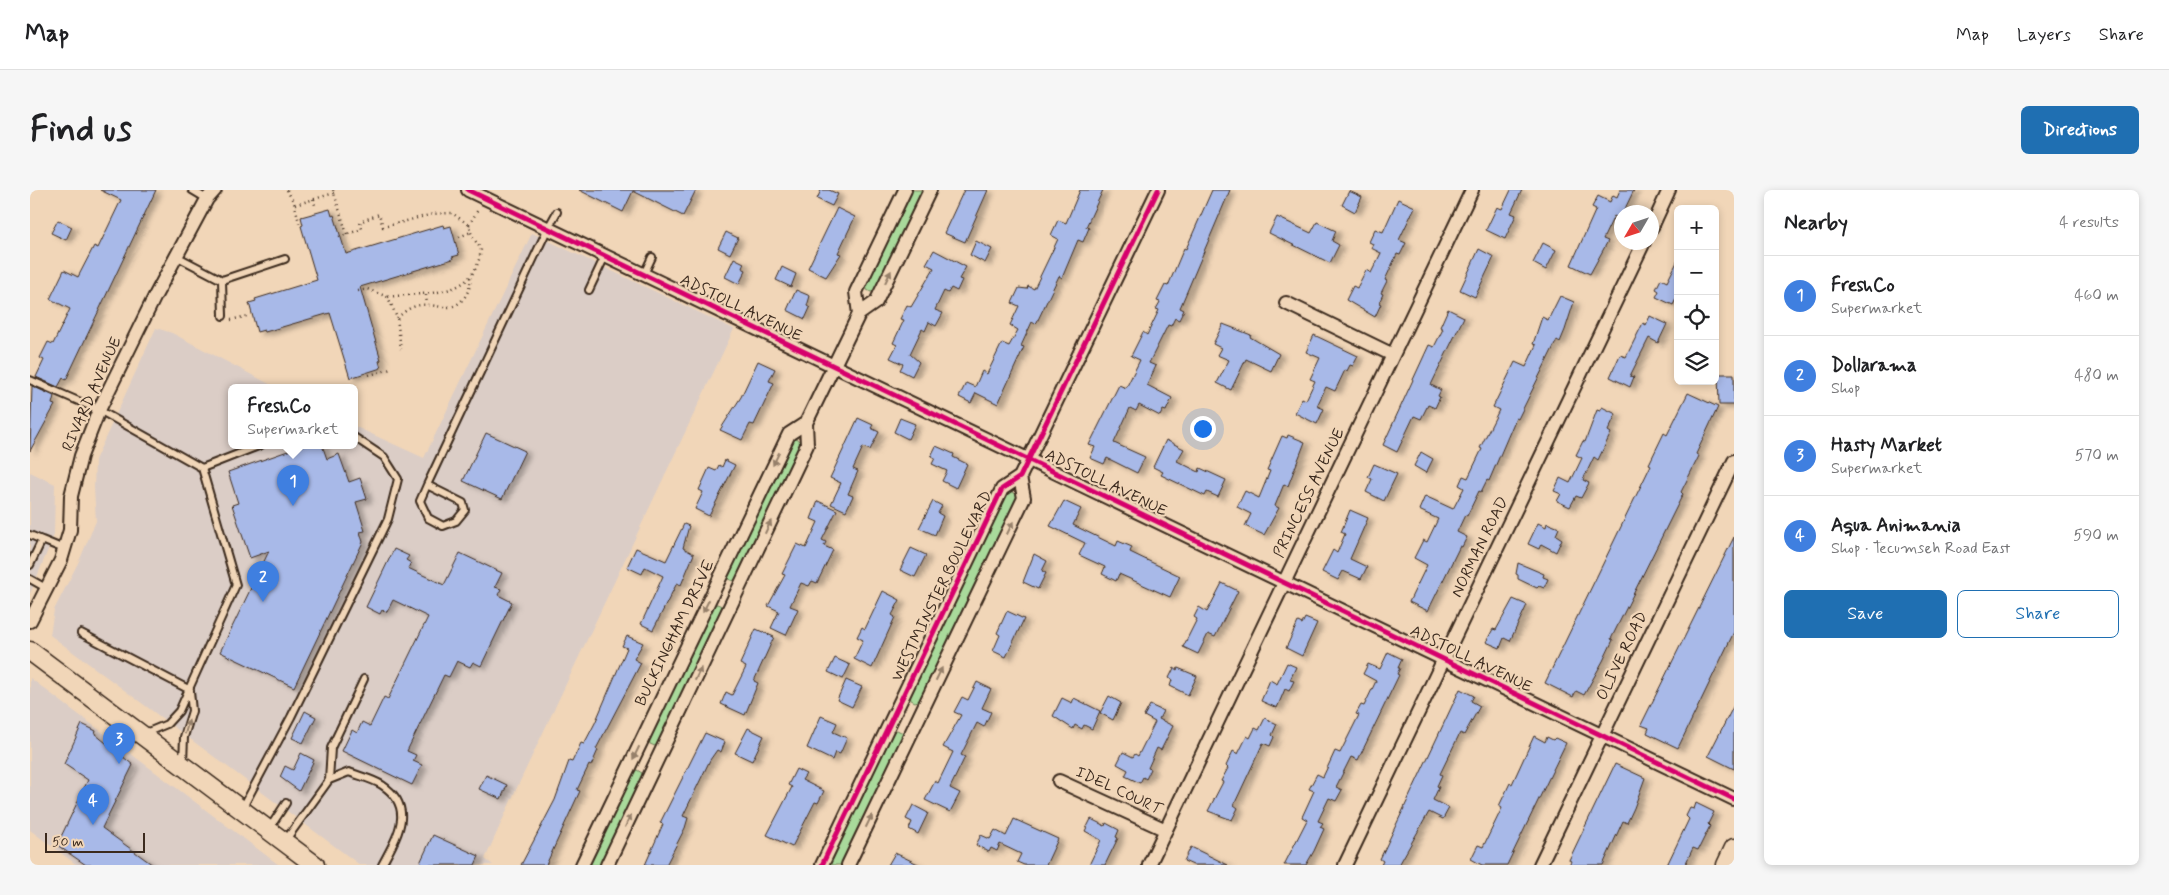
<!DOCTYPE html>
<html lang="en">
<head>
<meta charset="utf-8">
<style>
	body { margin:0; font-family:Mynerve,sans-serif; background:#f6f6f6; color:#202124 }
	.controls { position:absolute; right:15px; top:15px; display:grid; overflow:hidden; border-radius:8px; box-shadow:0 2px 8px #0003 }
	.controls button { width:45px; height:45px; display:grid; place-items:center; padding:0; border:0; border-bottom:1px solid #e0e0e0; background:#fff; color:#202124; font:25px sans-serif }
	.compass { position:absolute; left:1584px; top:15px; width:45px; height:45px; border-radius:50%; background:#fff; box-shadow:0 2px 8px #0003; rotate:231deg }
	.scale { position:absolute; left:15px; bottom:12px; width:100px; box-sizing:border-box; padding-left:5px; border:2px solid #3b2a1e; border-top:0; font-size:14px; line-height:18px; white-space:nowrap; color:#3b2a1e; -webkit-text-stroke:4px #f1d6b8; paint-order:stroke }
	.you { position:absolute; left:1172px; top:238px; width:18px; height:18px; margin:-12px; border:4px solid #fff; border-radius:50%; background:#1a73e8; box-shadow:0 0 0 8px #1a73e833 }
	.badge { display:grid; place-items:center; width:32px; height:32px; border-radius:50%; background:#1f6fb2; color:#fff; font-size:16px; font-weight:700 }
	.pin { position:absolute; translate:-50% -41px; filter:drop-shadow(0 1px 2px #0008) }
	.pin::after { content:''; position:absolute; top:26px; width:18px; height:15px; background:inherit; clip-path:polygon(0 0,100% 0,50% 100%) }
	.popup { position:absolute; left:198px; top:194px; width:130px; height:65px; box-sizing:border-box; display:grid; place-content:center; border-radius:8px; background:#fff; filter:drop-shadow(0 1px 4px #0005); font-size:16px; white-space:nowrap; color:#757577 }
	.popup b { font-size:19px; color:#202124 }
	.popup::after { content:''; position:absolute; left:50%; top:100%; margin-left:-10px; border:10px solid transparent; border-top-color:#fff }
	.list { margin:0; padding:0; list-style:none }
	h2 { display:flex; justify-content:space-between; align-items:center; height:65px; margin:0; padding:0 20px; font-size:21px }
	h2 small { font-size:16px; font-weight:400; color:#757577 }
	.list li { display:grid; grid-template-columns:32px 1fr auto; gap:15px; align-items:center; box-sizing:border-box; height:80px; padding:0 20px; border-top:1px solid #e0e0e0 }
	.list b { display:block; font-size:19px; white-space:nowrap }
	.list p { margin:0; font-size:16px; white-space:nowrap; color:#757577 }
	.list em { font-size:16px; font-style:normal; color:#757577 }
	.actions { display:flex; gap:10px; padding:15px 20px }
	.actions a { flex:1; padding:11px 0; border:1px solid #1f6fb2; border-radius:8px; text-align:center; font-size:18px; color:#1f6fb2 }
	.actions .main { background:#1f6fb2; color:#fff }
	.icon { flex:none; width:28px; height:28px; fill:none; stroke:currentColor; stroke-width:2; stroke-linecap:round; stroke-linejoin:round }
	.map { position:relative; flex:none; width:1704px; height:675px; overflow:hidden; border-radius:8px }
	header { display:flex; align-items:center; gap:30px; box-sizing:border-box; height:70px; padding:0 25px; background:#fff; border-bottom:1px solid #e0e0e0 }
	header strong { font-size:24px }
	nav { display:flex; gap:28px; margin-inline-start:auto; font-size:18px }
	.intro { display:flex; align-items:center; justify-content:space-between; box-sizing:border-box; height:120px; padding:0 30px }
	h1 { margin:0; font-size:35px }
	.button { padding:12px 22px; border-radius:8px; background:#1f6fb2; color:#fff; font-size:18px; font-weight:700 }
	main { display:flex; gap:30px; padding:0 30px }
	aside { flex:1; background:#fff; border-radius:8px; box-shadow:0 2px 8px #0003 }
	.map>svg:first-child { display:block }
	.built { fill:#dbcdc6 }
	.green { fill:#a9da9b; stroke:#72825c }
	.building { fill:#a8b9e8; stroke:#3b2a1e; filter:url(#shadow) }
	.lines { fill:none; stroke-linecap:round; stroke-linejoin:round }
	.lane-casing { stroke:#3b2a1e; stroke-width:10 }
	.street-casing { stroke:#3b2a1e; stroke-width:16 }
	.secondary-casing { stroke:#3b2a1e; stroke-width:21 }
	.path { stroke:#3b2a1e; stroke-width:2.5; stroke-dasharray:1 4; stroke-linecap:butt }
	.lane { stroke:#f1d6b8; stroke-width:6 }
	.street { stroke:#f1d6b8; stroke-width:12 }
	.secondary { stroke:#f1d6b8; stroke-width:18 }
	.cycleway-casing { stroke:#f1d6b8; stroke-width:8 }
	.cycleway { stroke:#d6006c; stroke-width:5 }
	.oneway { fill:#96806b }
	.labels { text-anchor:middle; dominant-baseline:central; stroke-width:4.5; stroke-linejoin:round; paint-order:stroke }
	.street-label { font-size:16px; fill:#3b2a1e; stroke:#f1d6b8 }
</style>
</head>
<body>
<header>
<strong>Map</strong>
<nav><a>Map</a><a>Layers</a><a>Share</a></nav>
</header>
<div class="intro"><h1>Find us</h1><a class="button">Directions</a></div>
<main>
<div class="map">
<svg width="1704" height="675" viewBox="0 0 1704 675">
	<defs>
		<filter id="shadow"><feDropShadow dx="5.5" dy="3" stdDeviation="2.5" flood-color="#0004"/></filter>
	</defs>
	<rect width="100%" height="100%" fill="#f1d6b8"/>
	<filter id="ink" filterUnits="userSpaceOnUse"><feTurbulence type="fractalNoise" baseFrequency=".02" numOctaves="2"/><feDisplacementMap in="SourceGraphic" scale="10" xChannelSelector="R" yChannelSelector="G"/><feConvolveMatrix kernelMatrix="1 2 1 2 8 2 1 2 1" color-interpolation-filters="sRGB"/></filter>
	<g filter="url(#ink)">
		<path class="built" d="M502,43L704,139L484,604L455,669L463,675H330L20,445L24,420L50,369L66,331L64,298L65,270L126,138L142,143L245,197H202V255H324V236L394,268Z
			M0,282L25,294L24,345L0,404Z
			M0,488L249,675H47L0,640Z"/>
		<path class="green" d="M882,0H895L846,101L841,102L837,100L836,94Z
			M766,249L770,251V257L708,390L703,391L698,389V383L761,250Z
			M981,301L987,305L988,311L891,510L885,512L881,510L880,504L976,303Z
			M687,414L692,416V422L629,554L625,556L620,554L619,548L683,415Z
			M867,540L873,543L874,549L812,675H799L862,542Z
			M607,580L612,583V589L571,675H558L603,582Z"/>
		<path class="building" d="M70,0H126L36,190L33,188L28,197L6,187L14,170L10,168L18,152L23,154L40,119L20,109L34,80L48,87L64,56L68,58L91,10Z
			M549,0H666L653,26L603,1L593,22Z
			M791,0H799L808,4L802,16L787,9Z
			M934,0H958L935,52L914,43Z
			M1050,0H1073L1056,37L1059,38L1053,52L1048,50L1032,88L1029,86L1007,132L1005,134L1002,132L991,156L994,157L968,214L946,203L941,213L929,207L936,193L945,197L952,181L957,184L972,153L979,156L988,140L980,135L989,116L982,113L989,98L997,99L998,96L1004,99L1028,49L1021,45L1028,30L1036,33Z
			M1182,0H1200L1150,118L1154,120L1149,130L1145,128L1141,136L1138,135L1119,173L1126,176L1117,195L1142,208L1136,221L1133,220L1130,226L1109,215L1106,221L1100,218L1084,253L1115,267L1107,283L1077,268L1074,274L1060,268L1065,257L1059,255L1089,195L1096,198L1110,170L1101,166L1113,142L1117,145L1129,120L1126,119L1130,112L1127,111L1135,95L1138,96L1154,58L1156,59Z
			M1481,0H1492L1481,23L1486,25L1475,49L1456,40L1467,17L1472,19Z
			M1590,0H1604L1590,29L1584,26L1573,49L1578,51L1560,84L1541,75L1566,19L1562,17L1568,6L1580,12L1583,5L1587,7Z
			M1319,1L1332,7L1325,22L1312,15Z
			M1368,9L1385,17L1369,50L1376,53L1370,65L1367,64L1355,90L1357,91L1351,103L1353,104L1349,113L1351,114L1345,127L1316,110L1323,96L1327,98L1336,80L1341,83L1351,63L1341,58L1343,54L1339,52L1345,39L1353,42Z
			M807,18L825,27L808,63L811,64L796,87L778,78Z
			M300,19L302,26L304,25L316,64L413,35L414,38L421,36L429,65L422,67L423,69L330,97L351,170L349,171L351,178L320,188L300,123L235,142L234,140L227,142L219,113L226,111L225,109L287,90L271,36L273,35L271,27Z
			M1247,27L1281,43L1287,32L1306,41L1302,51L1309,55L1300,73L1239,43Z
			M28,30L42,37L36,50L21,43Z
			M696,42L708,48L700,64L688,58Z
			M946,51L962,59L955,73L940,65Z
			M1513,53L1526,60L1516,80L1503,73Z
			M1449,59L1464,67L1445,107L1430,100Z
			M904,60L936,77L929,89L932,90L927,101L921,98L918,103L914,101L905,120L913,123L906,136L899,132L895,141L892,139L880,164L889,172L882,186L870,180L873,174L860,168L867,155L863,153L874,130L870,129L877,115L881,117L904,78L896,74Z
			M704,68L714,73L712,78L716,80L709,94L695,87Z
			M1648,70V105L1643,115L1626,107L1629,101L1626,99L1631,89L1637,92Z
			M752,77L766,84L761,97L746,90Z
			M766,100L780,106L777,116L780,118L775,129L757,120Z
			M1530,106L1544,112L1535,140L1530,152L1527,150L1488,229L1486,228L1459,291L1457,290L1451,302L1449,301L1437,326L1435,325L1427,342L1437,347L1432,357L1430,356L1398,421L1379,412L1397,375L1384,368L1393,350L1397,352L1408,329L1389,320L1395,306L1423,319L1434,298L1429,295L1433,286L1438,288L1452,259L1450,258L1469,220L1463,217L1485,172L1496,177L1506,155L1503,154L1512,127L1518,130Z
			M1418,119L1434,127L1401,195L1411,200L1408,206L1410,207L1405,218L1398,215L1391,229L1384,226L1367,262L1353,255L1399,155L1404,157L1413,139L1410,137Z
			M1620,126L1637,134L1628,153L1619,148L1600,186L1604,187L1600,197L1580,187L1590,165L1596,167L1613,133L1616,135Z
			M1193,134L1221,145L1220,147L1249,164L1241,181L1216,169L1201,200L1187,193L1199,170L1187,165L1191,158L1183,154Z
			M1284,145L1328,166L1323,176L1320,175L1317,181L1315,180L1305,201L1296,197L1287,216L1294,219L1287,234L1265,223L1272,208L1276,210L1285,191L1280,189L1290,168L1276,162Z
			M728,171L745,179L739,191L744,193L724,235L720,234L712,250L690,240L711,207Z
			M1688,184H1704V215H1689Z
			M2,196L24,206L22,214L25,215L0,261Z
			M1658,203L1688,217L1666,264L1669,266L1651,302L1653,304L1581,449L1583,450L1573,471L1554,505L1546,501L1543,507L1515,493L1621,275L1619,274L1634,243L1637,245Z
			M1572,217L1586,224L1578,241L1581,243L1568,270L1564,267L1553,290L1559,293L1551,308L1546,306L1540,317L1527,311L1531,304L1524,301L1530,288L1540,293L1552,268L1546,265L1553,251L1555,252L1567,220L1570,221Z
			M828,228L843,235L841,238L849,242L840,260L833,257L823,279L828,281L818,304L823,306L816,321L801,314L811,293L800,288Z
			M870,228L885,234L878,249L864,242Z
			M456,243L495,261L472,309L433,291Z
			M1258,245L1275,252L1258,296L1254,294L1245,316L1249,318L1234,345L1215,336L1221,324L1207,317L1215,301L1229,308L1240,281L1237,280L1252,246L1257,248Z
			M1136,250L1154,259L1147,271L1169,282L1170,278L1196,290L1188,307L1177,302L1175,306L1131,285L1133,282L1123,277Z
			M275,255H292L297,269L309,264L319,292L330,288L337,309L326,312L335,341L330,342L333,352L264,497L190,462L239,361L220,368L202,315L208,313L198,282Z
			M906,256L924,264L923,267L937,274L926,298L912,291L917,281L902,274L905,268L901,266Z
			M1391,262L1403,269L1396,283L1384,276Z
			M695,270L705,275L679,326L665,319L673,302L669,300L679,278L686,281L689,275L692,277Z
			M1344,274L1367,284L1354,311L1336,302L1342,289L1338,287Z
			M788,311L807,320L792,350L796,352L794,356L803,360L787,393L782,391L779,396L771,393L760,416L768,419L756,445L741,438L749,421L738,416L755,385L752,384L767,354L776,358L788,332L781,329Z
			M903,311L912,316L908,323L913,326L905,345L889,338Z
			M1034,311L1051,319L1043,335L1086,356L1088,351L1102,357L1100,362L1150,386L1140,407L1089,384L1086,391L1072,384L1075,377L1049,365L1055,353L1020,336Z
			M1320,320L1338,328L1320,369L1337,377L1331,389L1313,381L1308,390L1292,382L1303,360L1307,363L1315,344L1311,342Z
			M1508,333L1516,337L1517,333L1529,338L1526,345L1532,349L1526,362L1511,354L1509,359L1498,354Z
			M654,334L659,336L653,358L664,364L651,395L647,393L623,440L611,434L633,386L615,377L612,384L597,377L606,358L636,371Z
			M1704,347V442L1648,558L1617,543L1619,538L1611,535Z
			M881,358L896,365L885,387L870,380Z
			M364,359L379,366L376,370L381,373L378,378L414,395L430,363L472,383L465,397L471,399L468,405L482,412L451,476L443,472L440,477L427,471L419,487L414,485L377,561L386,565L383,571L392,575L382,595L312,561L322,540L327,543L332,532L340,536L354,507L358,509L398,427L363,410L357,422L352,420L350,424L336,417Z
			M1004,364L1017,371L1012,381L1016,383L1008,399L993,392Z
			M1488,373L1514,384L1513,387L1518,389L1514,398L1509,396L1507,398L1488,389V385L1486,384Z
			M1192,393L1208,401L1185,447L1178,444L1168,464L1153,457L1167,429L1164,427L1169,417L1177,422Z
			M853,401L870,410L862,425L865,427L842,478L824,469L833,450L827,447L832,437L835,439Z
			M1483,409L1497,415L1480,451L1474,448L1470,458L1456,452L1463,439L1466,440Z
			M977,421L994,429L976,467L963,461L970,445L967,443Z
			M1275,428L1287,433L1272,466L1256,458L1268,432L1272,434Z
			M726,439L744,447L724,491L728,493L715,525L691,514L696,502L702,505L716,477L710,474Z
			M597,446L613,453L604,469L611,473L566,559L568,560L561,576L559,575L547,600L550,601L516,675H491L525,610L539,571L542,572L551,553L554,554L565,533L597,458L592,456Z
			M1358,462L1372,469L1368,478H1370L1367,484L1369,485L1328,570L1321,567L1306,597L1312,600L1306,611L1299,608L1288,631L1293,633L1290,637L1294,639L1284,661L1276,675H1254L1277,630L1272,627L1284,601L1279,599L1287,584L1293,587L1305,561L1310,563L1329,525L1326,524L1331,515L1334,516L1346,491L1333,484L1338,474L1350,479Z
			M805,468L820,475L813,489L798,482Z
			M1257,473L1266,477L1260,490L1264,491L1259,501L1255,499L1247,518L1231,511L1240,490L1247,494Z
			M1144,478L1147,480L1148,478L1167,486L1158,505L1140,496L1142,490L1139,488Z
			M816,490L832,497L822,517L807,510Z
			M947,492L961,499L952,518L961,522L954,537L947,533L931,565L935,567L920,598L930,603L920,622L895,610L905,591L908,593L923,562L913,557L931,525L924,522L932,507L938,510Z
			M1430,499L1444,506L1441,511L1450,516L1434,545L1430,543L1410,584L1412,585L1407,596L1409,597L1403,610L1419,618L1413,629L1399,622L1369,675H1351L1353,671L1350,669Z
			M1079,506L1091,513L1083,530L1070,523Z
			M1032,508L1042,513L1044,508L1070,521L1062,539L1054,535L1052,539L1045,535L1043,539L1023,526Z
			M1120,515L1133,521L1129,529L1143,536L1131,560L1127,558L1118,578L1121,579L1116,589L1113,587L1110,593L1095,586L1098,580L1087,574L1093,562L1103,567L1105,564L1108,566L1125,532L1114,526Z
			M1704,515V579L1678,566Z
			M275,521L286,527L273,553L262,548Z
			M791,526L807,533L803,542L817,548L810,564L805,562L802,570L777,558Z
			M1235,528L1247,534L1242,545L1244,547L1240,556L1233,553L1204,615L1208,618L1202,630L1178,621L1193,592L1191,591L1198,578L1196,576L1203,561L1208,564L1217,546L1220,548L1225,538L1229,540Z
			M52,534L66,541L65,544L103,575L72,638L123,675H56L27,655L58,590L34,574Z
			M718,538L734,546L722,571L705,563Z
			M675,543L695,552L691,562L687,560L680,570L653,626L658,628L655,638L636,675H615L633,634L630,633Z
			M1504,546L1515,552L1517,547L1523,550L1525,548L1536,553L1477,675H1452L1441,669L1448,655L1453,657L1472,618L1469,616L1480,593L1482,594Z
			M271,563L284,570L269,601L250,587L255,576L263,580Z
			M1585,574L1615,588L1604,618L1597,633L1593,631L1573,675H1539L1541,671L1539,670Z
			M766,579L776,584L772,590L794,601L788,613L785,612L762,657L737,645L762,597L758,595Z
			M456,585L477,595L471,609L449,599Z
			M1666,613L1684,622L1678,634L1680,636L1668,660L1663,658L1655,675H1637L1659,629L1656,626L1660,618L1664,619Z
			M883,615L898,623L888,644L879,639L882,632L876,629Z
			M984,629L1028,649L1016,675H994L987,672L991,664L970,654L967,661L961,658L959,662L946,655L951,645L960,649L965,640L976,646Z
			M1061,629L1075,636L1076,633L1089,640L1086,647L1088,648L1075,675H1059L1071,650L1055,641Z
			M403,645L449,666L445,675H389Z
			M1161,657L1198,675H1163L1154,671Z
			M865,663L890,675H858Z"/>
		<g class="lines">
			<g class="lane-casing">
				<path id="lane" d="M162,0L177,9
					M146,66L192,90L255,69
					M614,84L622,67
					M192,90L193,126
					M559,100L575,66
					M0,190L69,220L172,278L231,255
					M397,295L433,313L435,320L426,331L413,336L398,328L390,311L397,295L518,38L527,22
					M0,345L12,350L0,375
					M12,350L34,359
					M0,389L16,398
					M51,443L160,500
					M113,544L137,534L149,521L206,395L172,278
					M153,572L154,547L162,521L160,501
					M299,590L301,558L334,489
					M212,619L261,527L358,329L368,289L354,267L324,247
					M239,639L256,613
					M255,651L299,590L319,582C329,586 343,589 352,595C387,618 366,648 352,675"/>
			</g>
			<g class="street-casing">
				<path id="street" d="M438,0L1704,609
					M1622,37L1639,0
					M1256,113L1363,165
					M829,124L826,102L875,0
					M0,431L31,370L40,340L41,306L51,266L69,220L125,106L177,9L185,0
					M1029,591L1136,640
					M552,675L759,244L776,233
					M577,675L777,255L776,233L829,124L846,112L900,0
					M792,675L972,299L990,287L1128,0
					M818,675L994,308L990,287
					M1119,675L1442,0
					M1315,675L1614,52
					M1510,675L1704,271"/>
			</g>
			<g class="secondary-casing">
				<path id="secondary" d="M0,461L285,675
					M1696,675L1704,658"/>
			</g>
			<path class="path" d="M257,0L265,15L270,37
				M303,0L317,44
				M283,9L286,18
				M265,15L304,3
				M439,35L449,18
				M309,47L332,39L330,32L349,24L353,37L403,24L422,23L439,35L442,46L451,59C445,111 395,101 358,107L367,128L371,159
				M429,47L441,42
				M328,101L337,99L358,107
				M396,105L397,115
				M367,128C372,124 377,119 383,117C402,109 419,127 434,108C439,101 441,95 440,86
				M201,130L217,126
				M339,185L361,179"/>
			<use href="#lane" class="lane"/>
			<use href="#street" class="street"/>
			<use href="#secondary" class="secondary"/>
			<g class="cycleway-casing">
				<path id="cycleway" d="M438,0L1704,609
					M792,675L972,299L990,287L1128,0"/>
			</g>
			<use href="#cycleway" class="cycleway"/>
		</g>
		<defs><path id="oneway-solid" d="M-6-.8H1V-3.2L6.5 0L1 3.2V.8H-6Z" transform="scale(1.25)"/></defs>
		<g class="oneway">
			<use href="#oneway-solid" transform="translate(858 87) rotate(-64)"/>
			<use href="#oneway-solid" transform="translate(746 269) rotate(116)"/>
			<use href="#oneway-solid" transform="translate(738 337) rotate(-65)"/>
			<use href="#oneway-solid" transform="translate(980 338) rotate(-64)"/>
			<use href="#oneway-solid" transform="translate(676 416) rotate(116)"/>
			<use href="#oneway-solid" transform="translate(668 484) rotate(-65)"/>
			<use href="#oneway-solid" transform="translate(909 484) rotate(-64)"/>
			<use href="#oneway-solid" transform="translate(157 537) rotate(-74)"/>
			<use href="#oneway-solid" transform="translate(606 563) rotate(116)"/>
			<use href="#oneway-solid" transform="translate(598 631) rotate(-65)"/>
			<use href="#oneway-solid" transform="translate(839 631) rotate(-64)"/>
		</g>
	</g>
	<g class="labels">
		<g class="street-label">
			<text transform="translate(711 118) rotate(26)">ADSTOLL AVENUE</text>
			<text transform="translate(62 204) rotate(-66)">RIVARD AVENUE</text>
			<text transform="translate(1076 293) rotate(26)">ADSTOLL AVENUE</text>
			<text transform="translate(1279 303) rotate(-64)">PRINCESS AVENUE</text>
			<text transform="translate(1450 357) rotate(-64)">NORMAN ROAD</text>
			<text transform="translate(912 396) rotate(-64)">WESTMINSTER BOULEVARD</text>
			<text transform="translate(645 443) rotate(-64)">BUCKINGHAM DRIVE</text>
			<text transform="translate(1592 466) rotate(-64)">OLIVE ROAD</text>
			<text transform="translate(1441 469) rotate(26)">ADSTOLL AVENUE</text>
			<text transform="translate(1089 601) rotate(25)">IDEL COURT</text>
		</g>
	</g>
</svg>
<div class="controls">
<button>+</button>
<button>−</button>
<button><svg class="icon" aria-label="locate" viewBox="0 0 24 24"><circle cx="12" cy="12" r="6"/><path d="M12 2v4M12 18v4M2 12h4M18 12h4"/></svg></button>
<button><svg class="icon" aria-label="layers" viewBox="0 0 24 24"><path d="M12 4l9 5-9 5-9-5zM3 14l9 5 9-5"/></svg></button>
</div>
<svg class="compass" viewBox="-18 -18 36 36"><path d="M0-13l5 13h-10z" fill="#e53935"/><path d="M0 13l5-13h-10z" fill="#757577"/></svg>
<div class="scale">50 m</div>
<div class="you"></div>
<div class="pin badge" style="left:263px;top:316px;background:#3f7fe0">1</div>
<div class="popup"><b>FreshCo</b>Supermarket</div>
<div class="pin badge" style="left:233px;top:412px;background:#3f7fe0">2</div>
<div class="pin badge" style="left:89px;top:574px;background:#3f7fe0">3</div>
<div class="pin badge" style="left:63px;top:635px;background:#3f7fe0">4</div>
</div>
<aside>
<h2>Nearby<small>4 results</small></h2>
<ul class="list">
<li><span class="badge" style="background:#3f7fe0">1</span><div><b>FreshCo</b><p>Supermarket</p></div><em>460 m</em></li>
<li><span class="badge" style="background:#3f7fe0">2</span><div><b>Dollarama</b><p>Shop</p></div><em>480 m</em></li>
<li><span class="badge" style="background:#3f7fe0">3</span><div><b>Hasty Market</b><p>Supermarket</p></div><em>570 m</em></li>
<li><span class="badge" style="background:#3f7fe0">4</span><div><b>Aqua Animania</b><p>Shop · Tecumseh Road East</p></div><em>590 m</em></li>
</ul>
<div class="actions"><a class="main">Save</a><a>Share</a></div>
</aside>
</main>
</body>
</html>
